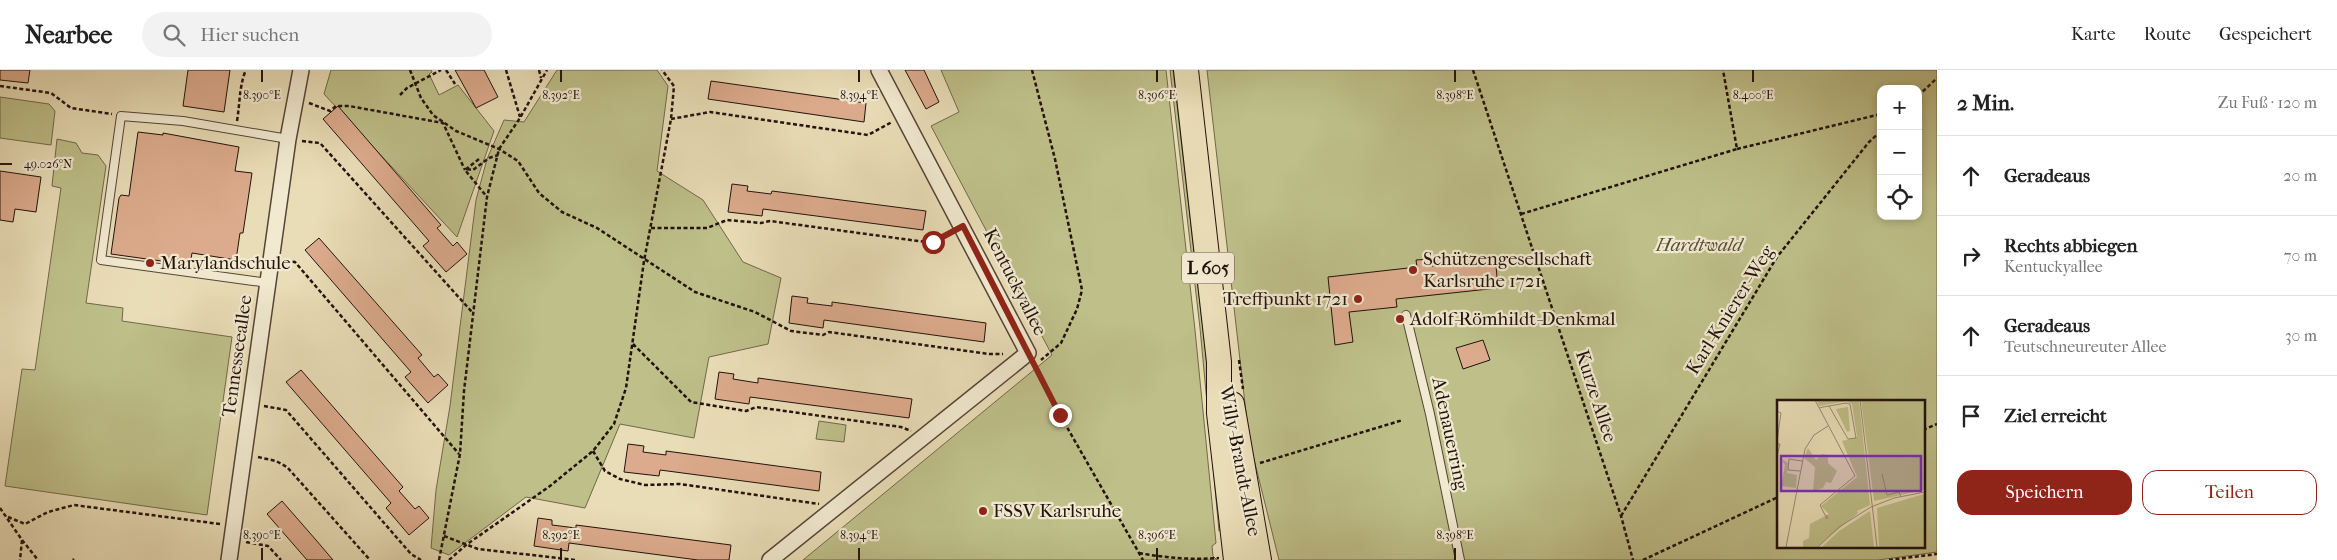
<!DOCTYPE html>
<html lang="de">
<head>
<meta charset="utf-8">
<style>
	body { margin:0; font-family:"IM FELL French Canon",serif; background:#f2f2f2; color:#222 }
	.controls { position:absolute; right:15px; top:15px; display:grid; overflow:hidden; border-radius:10px; box-shadow:0 2px 8px #0003 }
	.controls button { width:45px; height:45px; display:grid; place-items:center; padding:0; border:0; border-bottom:1px solid #e0e0e0; background:#fff; color:#222; font:25px sans-serif }
	.stop { position:absolute; width:15px; height:15px; margin:-11px; border:4px solid #8f2418; border-radius:50%; background:#fff }
	.stop.end { background:#8f2418; border-color:#fff; box-shadow:0 1px 5px #0008 }
	.list { margin:0; padding:0; list-style:none }
	h2 { display:flex; justify-content:space-between; align-items:center; height:65px; margin:0; padding:0 20px; font-size:21px }
	h2 small { font-size:16px; font-weight:400; color:#767676 }
	.list li { display:grid; grid-template-columns:32px 1fr auto; gap:15px; align-items:center; box-sizing:border-box; height:80px; padding:0 20px; border-top:1px solid #e0e0e0 }
	.list b { display:block; font-size:19px; white-space:nowrap }
	.list p { margin:0; font-size:16px; white-space:nowrap; color:#767676 }
	.list em { font-size:16px; font-style:normal; color:#767676 }
	.actions { display:flex; gap:10px; padding:15px 20px }
	.actions a { flex:1; padding:11px 0; border:1px solid #8f2418; border-radius:15px; text-align:center; font-size:18px; color:#8f2418 }
	.actions .main { background:#8f2418; color:#fff }
	.icon { flex:none; width:28px; height:28px; fill:none; stroke:currentColor; stroke-width:2; stroke-linecap:round; stroke-linejoin:round }
	.map { position:relative; flex:none; width:1937px; height:490px; overflow:hidden }
	header { display:flex; align-items:center; gap:30px; box-sizing:border-box; height:70px; padding:0 25px; background:#fff; border-bottom:1px solid #e0e0e0 }
	header strong { font-size:24px }
	nav { display:flex; gap:28px; margin-inline-start:auto; font-size:18px }
	.search { width:350px; height:45px; background:#f2f2f2; display:flex; align-items:center; gap:12px; box-sizing:border-box; padding:0 18px; border-radius:28px; color:#767676; font-size:19px }
	main { display:flex }
	aside { flex:1; background:#fff }
	.map>svg:first-child { display:block }
	.green { fill:#bebf89; stroke:#70684a; fill-rule:evenodd }
	.building { fill:#dcab8d; stroke:#22120c }
	.lines { fill:none; stroke-linecap:round; stroke-linejoin:round }
	.service-casing { stroke:#544537; stroke-width:10 }
	.minor-casing { stroke:#544537; stroke-width:18 }
	.primary-casing { stroke:#22120c; stroke-width:26 }
	.path { stroke:#22120c; stroke-width:2.5; stroke-dasharray:4 2.5; stroke-linecap:butt }
	.service { stroke:#f1e9d0; stroke-width:8 }
	.minor { stroke:#f1e9d0; stroke-width:15 }
	.primary { stroke:#e9ddb7; stroke-width:24 }
	.route { stroke:#8f2418; stroke-width:6 }
	.ticks { fill:none; stroke:#22120c; stroke-width:2 }
	.poi-dot { fill:#8f2418; stroke:#f1e9d0; stroke-width:2 }
	.labels { text-anchor:middle; dominant-baseline:central; stroke-width:4.5; stroke-linejoin:round; paint-order:stroke }
	.shield { fill:#f1e9d0; stroke:#605247; stroke-width:1 }
	.shield-label { font-size:18px; font-weight:bold; fill:#22120c }
	.park-label { font-size:19px; font-style:italic; fill:#594f38; stroke:#f1e9d0 }
	.poi-label { font-size:19px; fill:#22120c; stroke:#f1e9d0; text-anchor:start }
	.street-label { font-size:19px; fill:#22120c; stroke:#f1e9d0 }
	.inset-road { fill:none; stroke:#998c73; stroke-width:1 }
	.view { fill:#7b2cbf; fill-opacity:0.15; stroke:#7b2cbf; stroke-width:2.5 }
	.inset-edge { fill:none; stroke:#22120c; stroke-width:2.5 }
	.ticks-label { font-size:12px; text-anchor:middle; fill:#22120c; stroke:#f1e9d0; stroke-width:4.5; stroke-linejoin:round; paint-order:stroke }
</style>
</head>
<body>
<header>
<strong>Nearbee</strong>
<div class="search"><svg class="icon" aria-label="search" viewBox="0 0 24 24"><circle cx="10" cy="10" r="6"/><path d="M15 15l6 6"/></svg>Hier suchen</div>
<nav><a>Karte</a><a>Route</a><a>Gespeichert</a></nav>
</header>
<main>
<div class="map">
<svg width="1937" height="490" viewBox="0 0 1937 490">
	<rect width="100%" height="100%" fill="#e9ddb7"/>
	<filter id="stains"><feTurbulence type="fractalNoise" baseFrequency=".004" numOctaves="4"/><feColorMatrix values="0 0 0 0 .2 0 0 0 0 .09 0 0 0 0 .02 0 0 0 .5 -.17"/></filter>
	<radialGradient id="worn" r=".72"><stop offset=".6" stop-color="#630" stop-opacity="0"/><stop offset="1" stop-color="#630" stop-opacity=".3"/></radialGradient>
	<path class="green" d="M331,0H431L432,2L429,4L439,25L458,15L494,61L457,167L324,24Z
		M557,0H657L668,16L657,101L703,130L743,192L781,208L768,274L709,287L694,368L620,354L585,438L526,427L449,485L431,478L436,420L450,336L476,130L487,89L504,50L524,52Z
		M941,0H1166L1195,260L1216,473L1212,476L1213,486L1217,490H803L1052,285L931,56L959,42Z
		M1170,0H1173L1211,329L1222,461H1219L1200,258Z
		M1207,0H1937V482L1878,490H1279L1249,369ZM1881,19H1918V146H1881ZM1778,331H1923V476H1778Z
		M0,27L49,34L55,41L51,75L0,68Z
		M57,69L76,73L82,83L98,85L106,96L86,233L123,238L122,251L232,267L207,445L5,416L22,299L35,300L61,118L52,116Z
		M819,351L846,355L844,372L816,369Z"/>
	<path class="building" d="M0,0H30L28,13L0,10Z
		M188,0H230L224,42L183,36Z
		M455,0H484L498,27L476,38Z
		M905,0H924L939,32L926,39Z
		M711,11L866,33L864,52L708,29Z
		M338,36L441,155L437,158L453,176L457,172L467,184L446,202L423,176L429,171L323,49Z
		M138,62L163,65V63L239,77L235,101L252,103L243,163H240L236,190L192,183L190,195L111,184L119,128L121,125L129,126Z
		M0,101L41,107L36,142L15,139L13,152L0,150Z
		M732,114L748,116L747,121L771,124L772,121L926,141L923,160L763,139L762,146L728,142Z
		M319,168L422,285L418,288L434,307L438,304L448,315L428,333L405,307L411,302L305,180Z
		M1495,185L1498,218L1396,229L1397,237L1349,242L1353,272L1335,275L1328,207L1417,197L1416,190L1431,189L1432,196L1457,194L1456,189Z
		M792,226L808,228L807,233L832,236V232L986,253L984,272L824,250L823,258L789,253Z
		M1483,270L1490,290L1463,299L1456,278Z
		M301,300L403,417L399,421L415,439L419,436L429,448L409,465L386,438L391,433L286,312Z
		M719,302L734,304L733,309L758,313V308L912,329L909,348L750,327L749,334L715,329Z
		M628,374L644,376L643,382L666,385V381L821,402L819,421L660,400L659,406L624,402Z
		M282,431L316,470L333,490H307L267,444Z
		M538,448L552,450V455L576,458V455L731,475L729,490H698L569,473L568,481L534,476Z"/>
	<g class="lines">
		<g class="service-casing">
			<path id="service" d="M268,213L101,190L121,46L183,51L288,69
				M1406,245L1430,344L1460,490"/>
		</g>
		<g class="minor-casing">
			<path id="minor" d="M229,490L288,69L301,0
				M770,490L1028,283L879,0"/>
		</g>
		<g class="primary-casing">
			<path id="primary" d="M1186,0L1219,292V343L1236,490
				M1232,334L1259,490"/>
		</g>
		<path class="path" d="M410,0L421,28L433,45L456,61L499,79L518,91L539,123L562,142L597,158L695,222L755,242L791,261L823,265L829,262L989,284H1003
			M446,0L455,14
			M506,0L520,47
			M539,0L541,8
			M1032,0L1055,89L1082,220L1077,239L1061,273L1041,290
			M1473,0L1621,446L1633,490
			M0,16L51,23L71,38L112,44
			M400,25L407,18L441,0
			M1918,26L1937,8
			M309,33L330,41L336,36H349L443,53L465,100
			M671,49L710,42L868,65L892,52
			M237,51C240,33 239,19 245,2
			M302,71L320,73L472,242
			M1737,79L1881,44
			M479,89L465,100L487,127
			M467,99L473,100L489,88L498,85
			M1521,144L1737,79L1723,0
			M651,158H707L727,150L761,153L770,151L933,173L949,164
			M286,191L295,192L459,384
			M633,274L691,332L746,341L756,337L901,357L911,361
			M1239,290L1243,319
			M1035,294L1060,345L1143,490
			M264,336L286,340L411,484L421,490
			M1923,360L1937,354
			M593,381L605,401L620,409L645,415L680,414L819,434
			M258,387L276,391L287,397L370,490
			M1260,393L1403,350
			M0,438L22,470L20,490
			M1621,446L1777,187L1869,72L1881,61
			M8,447L25,454L48,442L74,435L220,454
			M444,466L478,479L576,490
			M22,470L38,490
			M246,472L268,476L281,490
			M1139,483C1166,488 1192,490 1219,488
			M73,490L74,489
			M439,490L460,384L464,321L487,127L499,79L520,48L547,0
			M449,490L466,475L550,416L593,381L614,354L626,318L644,191L671,49L674,16L662,0
			M1643,490L1778,427
			M1889,490L1937,484"/>
		<use href="#service" class="service"/>
		<use href="#minor" class="minor"/>
		<use href="#primary" class="primary"/>
	</g>
	<g class="lines">
		<path class="route" d="M933,172L963,156L1060,345"/>
	</g>
	<path class="ticks" d="M262,0V12M561,0V12M859,0V12M1157,0V12M1455,0V12M1753,0V12M0,94H12M262,478V490M561,478V490M859,478V490M1157,478V490M1455,478V490"/>
	<g class="poi-dot">
		<circle cx="150" cy="193" r="5"/>
		<circle cx="1413" cy="200" r="5"/>
		<circle cx="1358" cy="229" r="5"/>
		<circle cx="1400" cy="249" r="5"/>
		<circle cx="983" cy="441" r="5"/>
	</g>
	<g class="labels">
		<rect class="shield" x="1182" y="182.5" width="52" height="31" rx="4"/>
		<g class="shield-label">
			<text x="1208" y="198">L 605</text>
		</g>
		<g class="park-label">
			<text x="1699" y="175">Hardtwald</text>
		</g>
		<g class="poi-label">
			<text x="1423" y="189">Schützengesellschaft<tspan x="1423" dy="22">Karlsruhe 1721</tspan></text>
			<text x="160" y="193">Marylandschule</text>
			<text x="1348" y="229" text-anchor="end">Treffpunkt 1721</text>
			<text x="1410" y="249">Adolf-Römhildt-Denkmal</text>
			<text x="993" y="441">FSSV Karlsruhe</text>
		</g>
		<g class="street-label">
			<text transform="translate(1015 212) rotate(63)">Kentuckyallee</text>
			<text transform="translate(1730 240) rotate(-58)">Karl-Knierer-Weg</text>
			<text transform="translate(237 286) rotate(-82)">Tennesseeallee</text>
			<text transform="translate(1596 326) rotate(72)">Kurze Allee</text>
			<text transform="translate(1450 364) rotate(78)">Adenauerring</text>
			<text transform="translate(1240 391) rotate(79)">Willy-Brandt-Allee</text>
		</g>
	</g>
	<g transform="translate(1777 330)">
		<rect width="148" height="148" fill="#e9ddb7"/>
		<path d="M82,0L93,105L80,111L81,113L40,147H26V141L32,138L33,124L52,114L44,106L80,77L65,41L80,37L75,4L70,1L42,6L40,1ZM84,0H147V90L97,101ZM71,7L73,31L70,32L59,9ZM31,48L39,60L45,54L51,55V63L60,71L54,83L49,82L46,88L36,91L38,67L27,58ZM3,58L11,63L10,73L20,75L19,88L4,86L8,65ZM147,94V147H102L100,108ZM93,111L97,147H45L62,131Z" fill="#bebf89"/>
		<path class="inset-road" d="M38,0L78,76L43,105L50,119V115M83,0L100,147M42,8L46,7L69,3L73,4L79,38L71,39L52,6M0,11L4,13L0,41M0,44H3L0,56M23,71L11,70L12,59L25,61M105,74L110,95L122,92L124,97M9,147L28,49L37,35L51,26M41,147L62,127L94,107L117,98L148,92"/>
		<path class="view" d="M4,56H144V91H4Z"/>
		<rect width="148" height="148" class="inset-edge"/>
	</g>
	<g class="ticks-label">
		<text x="262" y="29">8.390°E</text>
		<text x="561" y="29">8.392°E</text>
		<text x="859" y="29">8.394°E</text>
		<text x="1157" y="29">8.396°E</text>
		<text x="1455" y="29">8.398°E</text>
		<text x="1753" y="29">8.400°E</text>
		<text x="48" y="98">49.026°N</text>
		<text x="262" y="469">8.390°E</text>
		<text x="561" y="469">8.392°E</text>
		<text x="859" y="469">8.394°E</text>
		<text x="1157" y="469">8.396°E</text>
		<text x="1455" y="469">8.398°E</text>
	</g>
	<rect width="100%" height="100%" filter="url(#stains)"/>
	<rect width="100%" height="100%" fill="url(#worn)"/>
</svg>
<div class="controls">
<button>+</button>
<button>−</button>
<button><svg class="icon" aria-label="locate" viewBox="0 0 24 24"><circle cx="12" cy="12" r="6"/><path d="M12 2v4M12 18v4M2 12h4M18 12h4"/></svg></button>
</div>
<div class="stop" style="left:933px;top:172px"></div>
<div class="stop end" style="left:1060px;top:345px"></div>
</div>
<aside>
<h2>2 Min.<small>Zu Fuß · 120 m</small></h2>
<ul class="list">
<li><svg class="icon" aria-label="ahead" viewBox="0 0 24 24"><path d="M12 20V5M6 11l6-6 6 6"/></svg><div><b>Geradeaus</b></div><em>20 m</em></li>
<li><svg class="icon" aria-label="right" viewBox="0 0 24 24"><path d="M7 20v-9h11M14 6l5 5-5 5"/></svg><div><b>Rechts abbiegen</b><p>Kentuckyallee</p></div><em>70 m</em></li>
<li><svg class="icon" aria-label="ahead" viewBox="0 0 24 24"><path d="M12 20V5M6 11l6-6 6 6"/></svg><div><b>Geradeaus</b><p>Teutschneureuter Allee</p></div><em>30 m</em></li>
<li><svg class="icon" aria-label="arrive" viewBox="0 0 24 24"><path d="M6 21V4h12l-3 4 3 4H6"/></svg><div><b>Ziel erreicht</b></div></li>
</ul>
<div class="actions"><a class="main">Speichern</a><a>Teilen</a></div>
</aside>
</main>
</body>
</html>
